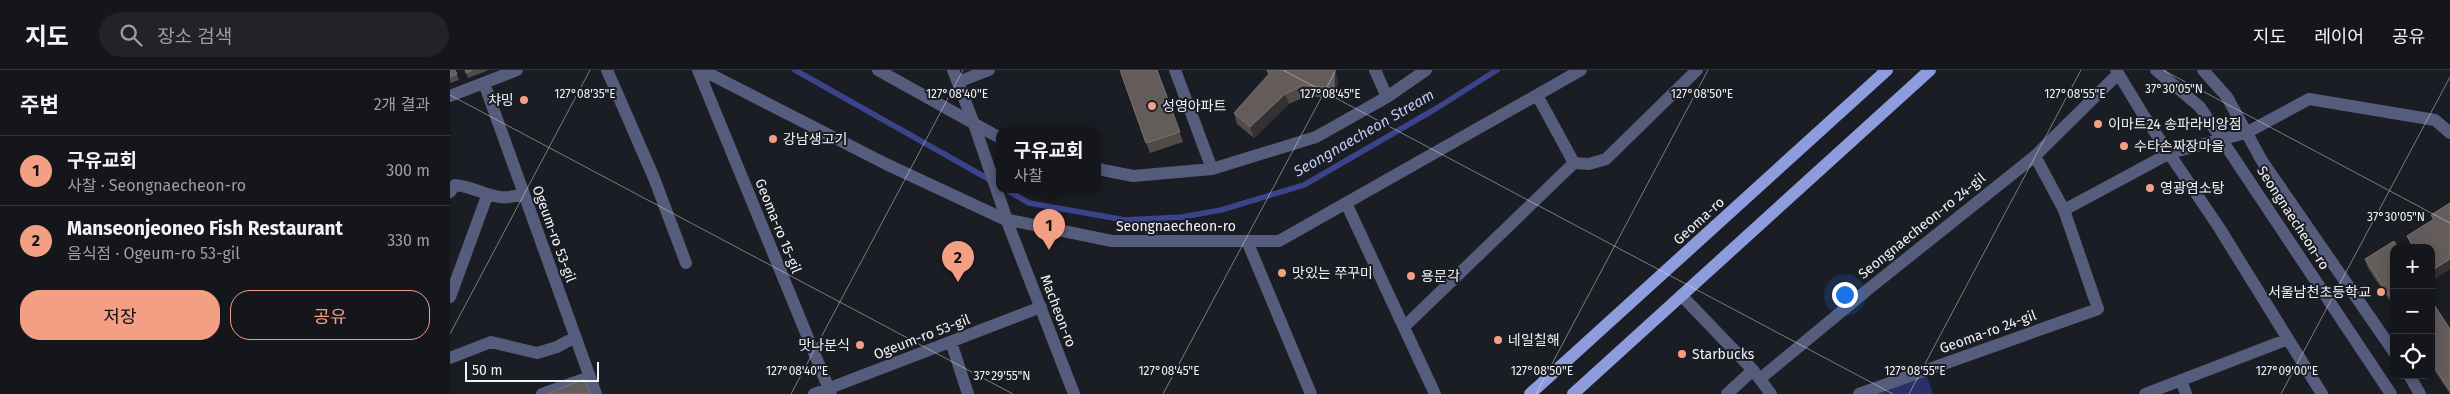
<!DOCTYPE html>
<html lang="ko">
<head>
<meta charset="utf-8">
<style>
	body { margin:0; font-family:"Fira Sans","Noto Sans KR",sans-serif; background:#212328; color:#f1f3f6 }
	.controls { position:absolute; right:15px; bottom:15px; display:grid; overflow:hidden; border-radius:10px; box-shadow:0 2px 12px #0003 }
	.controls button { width:45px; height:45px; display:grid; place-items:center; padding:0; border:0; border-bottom:1px solid #33353a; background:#14161b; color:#f1f3f6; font:25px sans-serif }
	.scale { position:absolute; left:15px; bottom:12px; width:134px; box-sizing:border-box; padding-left:5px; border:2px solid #f0f2f7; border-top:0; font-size:14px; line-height:18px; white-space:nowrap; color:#f0f2f7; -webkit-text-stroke:4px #1b1d24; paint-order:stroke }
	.you { position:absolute; left:1394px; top:224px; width:18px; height:18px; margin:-12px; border:4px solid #fff; border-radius:50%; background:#1a73e8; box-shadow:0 0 0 8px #1a73e833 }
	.badge { display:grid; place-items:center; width:32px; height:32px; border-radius:50%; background:#f39f84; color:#111; font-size:16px; font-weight:700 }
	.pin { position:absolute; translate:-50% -41px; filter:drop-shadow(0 1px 2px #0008) }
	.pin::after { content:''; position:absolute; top:26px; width:18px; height:15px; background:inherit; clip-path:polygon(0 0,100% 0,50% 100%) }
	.popup { position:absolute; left:546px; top:58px; width:105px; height:65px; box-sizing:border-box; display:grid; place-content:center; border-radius:10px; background:#14161b; filter:drop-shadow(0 1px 4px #0005); font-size:16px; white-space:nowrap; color:#9d9fa3 }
	.popup b { font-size:19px; color:#f1f3f6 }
	.popup::after { content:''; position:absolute; left:50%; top:100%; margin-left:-10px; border:10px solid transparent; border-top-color:#14161b }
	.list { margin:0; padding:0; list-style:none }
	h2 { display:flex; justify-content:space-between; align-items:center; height:65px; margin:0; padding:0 20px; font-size:21px }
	h2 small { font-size:16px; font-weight:400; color:#9d9fa3 }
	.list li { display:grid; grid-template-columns:32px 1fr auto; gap:15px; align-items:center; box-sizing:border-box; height:70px; padding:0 20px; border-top:1px solid #33353a }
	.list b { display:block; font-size:19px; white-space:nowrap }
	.list p { margin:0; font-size:16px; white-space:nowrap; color:#9d9fa3 }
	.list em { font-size:16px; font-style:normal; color:#9d9fa3 }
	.actions { display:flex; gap:10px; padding:15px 20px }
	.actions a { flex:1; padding:11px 0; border:1px solid #f39f84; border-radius:20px; text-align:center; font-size:18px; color:#f39f84 }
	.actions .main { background:#f39f84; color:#111 }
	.icon { flex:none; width:28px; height:28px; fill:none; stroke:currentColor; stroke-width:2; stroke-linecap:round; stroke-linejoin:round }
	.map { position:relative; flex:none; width:2000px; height:324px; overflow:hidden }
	header { display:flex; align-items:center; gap:30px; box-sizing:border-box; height:70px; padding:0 25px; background:#14161b; border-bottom:1px solid #33353a }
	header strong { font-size:24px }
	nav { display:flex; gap:28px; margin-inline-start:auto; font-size:18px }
	.search { width:350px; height:45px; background:#212328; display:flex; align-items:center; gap:12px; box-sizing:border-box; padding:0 18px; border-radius:28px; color:#9d9fa3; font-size:19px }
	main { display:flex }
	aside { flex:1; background:#14161b }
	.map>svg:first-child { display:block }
	.green { fill:#293168 }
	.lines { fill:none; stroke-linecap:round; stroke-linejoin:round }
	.stream { stroke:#3b448a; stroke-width:5.5 }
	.minor { stroke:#555c7c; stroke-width:12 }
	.tertiary { stroke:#555c7c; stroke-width:12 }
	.primary { stroke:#8e9cde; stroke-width:12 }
	.wall { fill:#524a47 }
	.shaded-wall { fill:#353031 }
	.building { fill:#635c5a; stroke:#797373 }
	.ticks { fill:none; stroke:#f0f2f7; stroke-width:1; stroke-opacity:0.45 }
	.poi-dot { fill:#f39f84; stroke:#1b1d24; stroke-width:2 }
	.labels { text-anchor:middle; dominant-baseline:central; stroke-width:4; stroke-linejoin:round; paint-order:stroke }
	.poi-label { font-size:14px; fill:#f0f2f7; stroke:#1b1d24; text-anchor:start }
	.street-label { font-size:14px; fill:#f0f2f7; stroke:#1b1d24 }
	.water-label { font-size:15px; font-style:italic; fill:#c0caf3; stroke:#1b1d24 }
	.ticks-label { font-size:12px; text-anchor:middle; fill:#f0f2f7; stroke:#1b1d24; stroke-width:4; stroke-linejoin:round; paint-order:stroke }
</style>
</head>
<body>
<header>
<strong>지도</strong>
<div class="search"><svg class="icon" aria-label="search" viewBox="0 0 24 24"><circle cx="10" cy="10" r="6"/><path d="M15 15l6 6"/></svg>장소 검색</div>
<nav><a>지도</a><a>레이어</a><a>공유</a></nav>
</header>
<main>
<aside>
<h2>주변<small>2개 결과</small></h2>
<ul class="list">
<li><span class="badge">1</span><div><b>구유교회</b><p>사찰 · Seongnaecheon-ro</p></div><em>300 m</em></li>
<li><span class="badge">2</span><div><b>Manseonjeoneo Fish Restaurant</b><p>음식점 · Ogeum-ro 53-gil</p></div><em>330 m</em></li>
</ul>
<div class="actions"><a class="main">저장</a><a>공유</a></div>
</aside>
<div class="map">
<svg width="2000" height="324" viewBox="0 0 2000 324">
	<rect width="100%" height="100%" fill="#1b1d24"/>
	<path class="green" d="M1476,305L1483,324H1425Z"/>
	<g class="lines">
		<path class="stream" d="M345,0L542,111
			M555,119L579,133L675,150L732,147L771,140L854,115L987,38L1047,0"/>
		<path class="minor" d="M157,0L204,108L236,193
			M248,0L381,324
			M252,0L436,94L554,149L662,171H829L1131,0
			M428,0L550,68
			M725,0L762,99
			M925,0L937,27
			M1666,0L1694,46L1770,159L1872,324
			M508,12L539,0
			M34,13L146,324
			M1087,25L1124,93
			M0,26L67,0
			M648,99L683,106L762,99L866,67L937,27L976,0
			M0,122L5,115C33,118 43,134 73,124
			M896,133L985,324
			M1614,140L1720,83L1796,63L1859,29L1985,50L2000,63
			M797,171L861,324
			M1232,226L1303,300L1321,324
			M0,227L37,126
			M955,256L1124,93L1139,94L1156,89L1247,0
			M501,272L518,324
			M0,288L41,272L87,283L107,277L125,267
			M1311,308L1421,217L1585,86L1668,4
			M1731,310L1736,324
			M92,324L140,307
			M364,324L591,237
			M1277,324L1303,300
			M1409,324L1648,239L1614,140L1585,86
			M1695,324L1838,269"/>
		<path class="tertiary" d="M503,0L524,54L560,159L624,324
			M1706,0L1750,37L1941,324
			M1753,0L1777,27L1812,91L1944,282
			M1959,305L1970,324"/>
		<path class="primary" d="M1080,324L1437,0
			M1123,324L1480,0"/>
	</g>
	<path class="wall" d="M0,0H5L9,10L0,13Z
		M15,0H39L18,8Z
		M670,0H707L733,72L700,83Z
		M819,5L888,8V29L857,26L839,34L804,68L787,54L784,43Z
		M2000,133V199L1981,211V178L1962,177L1957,166L1983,150L1981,145Z
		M1944,178V237L1918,198L1915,189Z
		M1981,230L2000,259V324L1981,295Z"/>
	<path class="shaded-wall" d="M884,0H885L888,8V29L884,18Z
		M835,24L839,34L804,68L800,57Z
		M2000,189V199L1981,211V201Z"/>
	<path class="building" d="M0,0H5L7,4L0,7Z
		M15,0H23L16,3Z
		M670,0H707L730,62L696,73Z
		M817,0H884V18L853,15L835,24L800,57L784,43L819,4Z
		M2000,133V189L1981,201V178H1960L1963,176L1957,166L1984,149L1981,145Z
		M1944,171L1948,178H1944V233L1915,189Z
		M1981,230L2000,259V321L1981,292Z
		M134,309L140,324H97Z"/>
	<path class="ticks" d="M833,0L1443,324M1713,0L2000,153M0,25L563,324M0,264L140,0M341,324L513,0M713,324L886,0M1086,324L1258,0M1459,324L1631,0M1831,324L2000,7"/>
	<g class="poi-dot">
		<circle cx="74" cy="30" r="5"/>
		<circle cx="702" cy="36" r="5"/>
		<circle cx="1648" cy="54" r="5"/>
		<circle cx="323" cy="69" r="5"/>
		<circle cx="1674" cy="76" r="5"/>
		<circle cx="1700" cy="118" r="5"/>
		<circle cx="832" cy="203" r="5"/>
		<circle cx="961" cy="206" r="5"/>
		<circle cx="1931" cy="222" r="5"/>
		<circle cx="1048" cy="270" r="5"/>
		<circle cx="410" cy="275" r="5"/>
		<circle cx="1232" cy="284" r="5"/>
	</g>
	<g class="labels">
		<g class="poi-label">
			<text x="64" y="30" text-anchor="end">챠밍</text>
			<text x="712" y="36">성영아파트</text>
			<text x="1658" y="54">이마트24 송파라비앙점</text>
			<text x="333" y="69">강남생고기</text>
			<text x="1684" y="76">수타손짜장마을</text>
			<text x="1710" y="118">영광염소탕</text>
			<text x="842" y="203">맛있는 쭈꾸미</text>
			<text x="971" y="206">용문각</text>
			<text x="1921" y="222" text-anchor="end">서울남천초등학교</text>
			<text x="1058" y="270">네일칠해</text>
			<text x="400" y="275" text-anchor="end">맛나분식</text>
			<text x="1242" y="284">Starbucks</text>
		</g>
		<g class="street-label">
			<text transform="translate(1843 148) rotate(57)">Seongnaecheon-ro</text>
			<text transform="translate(1249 151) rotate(-42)">Geoma-ro</text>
			<text transform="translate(328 156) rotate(68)">Geoma-ro 15-gil</text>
			<text x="726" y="156">Seongnaecheon-ro</text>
			<text transform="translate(1472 156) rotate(-39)">Seongnaecheon-ro 24-gil</text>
			<text transform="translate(104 164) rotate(70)">Ogeum-ro 53-gil</text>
			<text transform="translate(608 241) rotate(69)">Macheon-ro</text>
			<text transform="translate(1538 262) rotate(-20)">Geoma-ro 24-gil</text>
			<text transform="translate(472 267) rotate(-21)">Ogeum-ro 53-gil</text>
		</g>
		<g class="water-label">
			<text transform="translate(914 63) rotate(-30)">Seongnaecheon Stream</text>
		</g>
	</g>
	<g class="ticks-label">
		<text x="1724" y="23">37°30'05"N</text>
		<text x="135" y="28">127°08'35"E</text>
		<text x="507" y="28">127°08'40"E</text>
		<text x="880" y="28">127°08'45"E</text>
		<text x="1252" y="28">127°08'50"E</text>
		<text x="1625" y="28">127°08'55"E</text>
		<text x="1946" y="151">37°30'05"N</text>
		<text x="347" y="305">127°08'40"E</text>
		<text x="719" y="305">127°08'45"E</text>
		<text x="1092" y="305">127°08'50"E</text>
		<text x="1465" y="305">127°08'55"E</text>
		<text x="1837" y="305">127°09'00"E</text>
		<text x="552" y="310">37°29'55"N</text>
	</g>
</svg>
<div class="controls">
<button>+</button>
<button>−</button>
<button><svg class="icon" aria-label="locate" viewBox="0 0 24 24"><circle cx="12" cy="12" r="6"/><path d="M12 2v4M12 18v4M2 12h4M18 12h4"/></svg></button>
</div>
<div class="scale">50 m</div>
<div class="you"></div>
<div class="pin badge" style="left:599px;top:180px">1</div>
<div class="popup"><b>구유교회</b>사찰</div>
<div class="pin badge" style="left:508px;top:212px">2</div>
</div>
</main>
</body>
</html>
